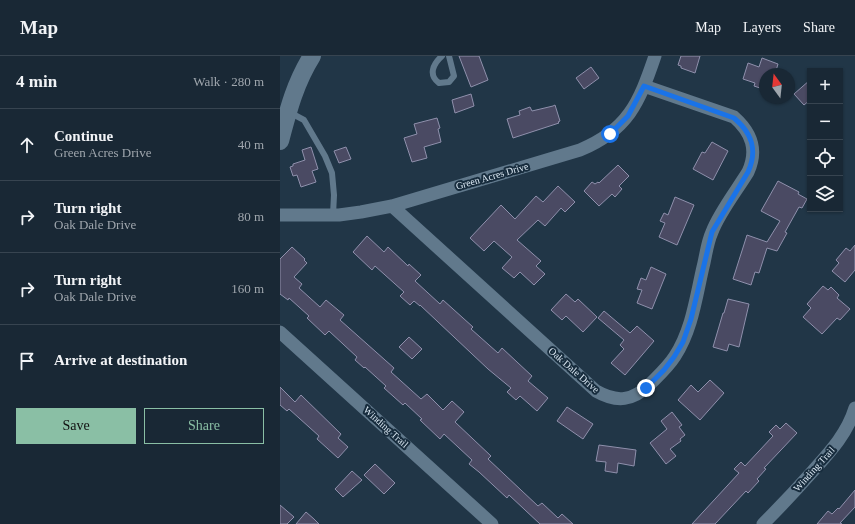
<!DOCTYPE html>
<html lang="en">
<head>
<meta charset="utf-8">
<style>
	body { margin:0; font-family:"Times New Roman",serif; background:#22303d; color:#f1f3f6 }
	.controls { position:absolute; right:12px; top:12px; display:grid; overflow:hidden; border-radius:0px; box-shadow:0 1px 3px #0004 }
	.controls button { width:36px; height:36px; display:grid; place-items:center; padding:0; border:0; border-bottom:1px solid #374450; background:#192835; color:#f1f3f6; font:20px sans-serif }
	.compass { position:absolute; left:479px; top:12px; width:36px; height:36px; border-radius:50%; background:#192835; box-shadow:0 1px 3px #0004; rotate:345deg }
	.stop { position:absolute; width:12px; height:12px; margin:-9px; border:3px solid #1a73e8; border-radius:50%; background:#fff }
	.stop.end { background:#1a73e8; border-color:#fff; box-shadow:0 1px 4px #0008 }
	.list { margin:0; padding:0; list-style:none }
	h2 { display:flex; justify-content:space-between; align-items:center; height:52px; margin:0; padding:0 16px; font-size:17px }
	h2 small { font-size:13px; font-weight:400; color:#9fa6ad }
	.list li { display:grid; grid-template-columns:26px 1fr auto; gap:12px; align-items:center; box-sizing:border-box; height:72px; padding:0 16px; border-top:1px solid #374450 }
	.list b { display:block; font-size:15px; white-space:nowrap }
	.list p { margin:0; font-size:13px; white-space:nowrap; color:#9fa6ad }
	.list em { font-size:13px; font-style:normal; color:#9fa6ad }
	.actions { display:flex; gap:8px; padding:12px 16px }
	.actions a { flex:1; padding:9px 0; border:1px solid #8abfa5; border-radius:0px; text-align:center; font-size:14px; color:#8abfa5 }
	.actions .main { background:#8abfa5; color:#111 }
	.icon { flex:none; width:22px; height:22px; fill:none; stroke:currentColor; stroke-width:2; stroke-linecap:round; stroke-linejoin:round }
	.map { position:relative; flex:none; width:575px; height:468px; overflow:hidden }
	header { display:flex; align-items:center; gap:24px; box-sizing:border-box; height:56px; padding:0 20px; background:#192835; border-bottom:1px solid #374450 }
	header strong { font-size:19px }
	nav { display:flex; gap:22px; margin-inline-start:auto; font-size:14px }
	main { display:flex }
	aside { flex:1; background:#192835 }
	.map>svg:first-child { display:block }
	.building { fill:#4a4a63; stroke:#8f90ac }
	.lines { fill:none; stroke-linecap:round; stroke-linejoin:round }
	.lane { stroke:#61798c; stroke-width:6 }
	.street { stroke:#61798c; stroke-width:13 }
	.secondary { stroke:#61798c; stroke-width:18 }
	.route { stroke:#1a73e8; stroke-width:5 }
	.labels { text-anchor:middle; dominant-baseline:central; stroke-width:4; stroke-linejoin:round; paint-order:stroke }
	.street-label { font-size:10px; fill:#dbe8f3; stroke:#172c3d }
</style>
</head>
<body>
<header>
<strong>Map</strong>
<nav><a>Map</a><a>Layers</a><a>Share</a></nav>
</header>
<main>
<aside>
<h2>4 min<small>Walk · 280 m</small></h2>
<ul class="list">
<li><svg class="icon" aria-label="ahead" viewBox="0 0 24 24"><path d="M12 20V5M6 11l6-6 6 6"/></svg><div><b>Continue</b><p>Green Acres Drive</p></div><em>40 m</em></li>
<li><svg class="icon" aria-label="right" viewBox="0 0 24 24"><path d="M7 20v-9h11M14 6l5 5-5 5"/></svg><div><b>Turn right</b><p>Oak Dale Drive</p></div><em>80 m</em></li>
<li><svg class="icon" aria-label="right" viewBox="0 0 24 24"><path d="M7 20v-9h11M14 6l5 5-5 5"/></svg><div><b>Turn right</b><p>Oak Dale Drive</p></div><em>160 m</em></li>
<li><svg class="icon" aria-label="arrive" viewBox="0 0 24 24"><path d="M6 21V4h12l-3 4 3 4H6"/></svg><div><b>Arrive at destination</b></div></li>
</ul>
<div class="actions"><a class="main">Save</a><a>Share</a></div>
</aside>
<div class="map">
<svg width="575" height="468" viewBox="0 0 575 468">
	<rect width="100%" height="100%" fill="#213647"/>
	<path class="building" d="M179,0H199L208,24L191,31Z
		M401,0H420L415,17L401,12V10L398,9Z
		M482,2L498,8L495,18H485V27L483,33L474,30L475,27L463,23L468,7L479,11Z
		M311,11L319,22L304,33L296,22Z
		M530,24V44L524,49L514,38Z
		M191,38L194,50L175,57L172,44Z
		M273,50L275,49L280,65L278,66L279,67L233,82L227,63L240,59L239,55L250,51L252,55Z
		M157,62L160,72L158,73L161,86L144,91L147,102L132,106L124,82L137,78L134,68Z
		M432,86L448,95L433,124L413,113L422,96L425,97Z
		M31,91L38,113L32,115L36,126L21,131L17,119L13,120L10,111L13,110V108L25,104L22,94Z
		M66,91L71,103L59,107L54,95Z
		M338,109L349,120L339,130L342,133L335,141L332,138L319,150L304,135L312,126L315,128L318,126L319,127Z
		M498,125L519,136L518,138L527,143L522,152L519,151L505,176L507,177L497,195L487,192L479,217L475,216L471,229L453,223L467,179L487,186L500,165L481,155Z
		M278,130L295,146L285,156L281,152L265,170L258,164L237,184L261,205L256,210L265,218L254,229L240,216L234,222L222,212L232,201L214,185L204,195L190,182L221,149L235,163L256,140L263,146Z
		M395,141L414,149L397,189L379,181L385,167L380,165L384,157L388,159Z
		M87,180L104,196L108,191L128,210L129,208L141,219L135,225L160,248L163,244L193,271L191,273L218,297L222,292L252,320L248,325L268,342L257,355L240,340L236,344L227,336L231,332L208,313L140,249V250L134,245L130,249L120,240L124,236L95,210L92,214L73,196Z
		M575,189V214L565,226L552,215L559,207L556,204L566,192L570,195Z
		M12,191L25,203L24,204L27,207L14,221L22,228L19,232L40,251L46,244L64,259L60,264L114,312L111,316L141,343L147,338L163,354L172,345L184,356L175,366L211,400L208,403L258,450L262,447L278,462L282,458L293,468H260L229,439L227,442L199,416L189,408L192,404L164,378L160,383L140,364L142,363L125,347L123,349L104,332L106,330L85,311L84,312L75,304L77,301L49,275L45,279L27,262L29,260L9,242L8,244L0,238V203Z
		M371,211L386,218L372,253L357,247L362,234L357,233L361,222L366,224Z
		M543,230L548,234L551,231L559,239L557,242L570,253L560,264L557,262L542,278L523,261L531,252L527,248Z
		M286,238L295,246L298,243L317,261L303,276L286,260L282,264L271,254Z
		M448,243L469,248L459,291L449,288L447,295L433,291L443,257H444Z
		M324,255L350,277L357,270L374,285L345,319L331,307L344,293L340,289L344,284L318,262Z
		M129,281L142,293L132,303L119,291Z
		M430,324L444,337L420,364L398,344L411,329L418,336Z
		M0,331L15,346L21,339L61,378L58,382L68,391L58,402L37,383L39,380L9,353L7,355L0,349Z
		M287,351L313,368L303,383L277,365Z
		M392,356L402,369L399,371L405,379L400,383L401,385L390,393L396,400L386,408L370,387L387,373L381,365Z
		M506,367L517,377L484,412L486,413L477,423L479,425L468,437L466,435L435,468H412L459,417L454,413L461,406L465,410L493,380L489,376L496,369L500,373Z
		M319,389L356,394L354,410L338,407L337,417L325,415L326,406L316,405Z
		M95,408L115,427L104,438L84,419Z
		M72,415L82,424L63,441L55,433Z
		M575,434V451L560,467L562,468H537L548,455L552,458L558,452L559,453Z
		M0,449L14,461L7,468H0Z
		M26,456L34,463L39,468H16Z"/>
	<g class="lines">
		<path class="lane" d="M162,0C153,8 148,19 159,27L169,26L174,20L169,0
			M9,56L24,64L45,100L52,117L54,139L53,159"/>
		<path class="street" d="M112,150L316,335C337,347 353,345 370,328C379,319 388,311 395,300C412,274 416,241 423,211C426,199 427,187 432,176C439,157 457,134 468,116C478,94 472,77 454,61L364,30
			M0,159H59L81,156L112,150L300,94C348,74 359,47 375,0
			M0,276L212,468
			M483,468C500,451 516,434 532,416C550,396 567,378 575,352"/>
		<path class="secondary" d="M0,85C8,55 15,27 32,0"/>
	</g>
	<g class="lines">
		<path class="route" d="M330,78L348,60L364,30L454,62C472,77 478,94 468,116L432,176L411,263L403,286L394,301L384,314L366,332"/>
	</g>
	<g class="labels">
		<g class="street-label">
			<text transform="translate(212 120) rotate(-16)">Green Acres Drive</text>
			<text transform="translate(294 314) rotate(41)">Oak Dale Drive</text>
			<text transform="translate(106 371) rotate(42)">Winding Trail</text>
			<text transform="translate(534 413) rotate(-48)">Winding Trail</text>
		</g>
	</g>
</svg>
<div class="controls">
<button>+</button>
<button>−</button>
<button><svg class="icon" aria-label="locate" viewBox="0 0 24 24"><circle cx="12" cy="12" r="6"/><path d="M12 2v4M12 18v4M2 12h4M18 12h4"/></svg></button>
<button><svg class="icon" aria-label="layers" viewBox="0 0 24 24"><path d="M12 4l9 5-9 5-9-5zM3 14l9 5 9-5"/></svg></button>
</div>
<svg class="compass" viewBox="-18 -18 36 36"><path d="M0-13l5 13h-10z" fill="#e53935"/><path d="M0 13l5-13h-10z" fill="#9fa6ad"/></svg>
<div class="stop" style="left:330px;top:78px"></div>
<div class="stop end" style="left:366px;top:332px"></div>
</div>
</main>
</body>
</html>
